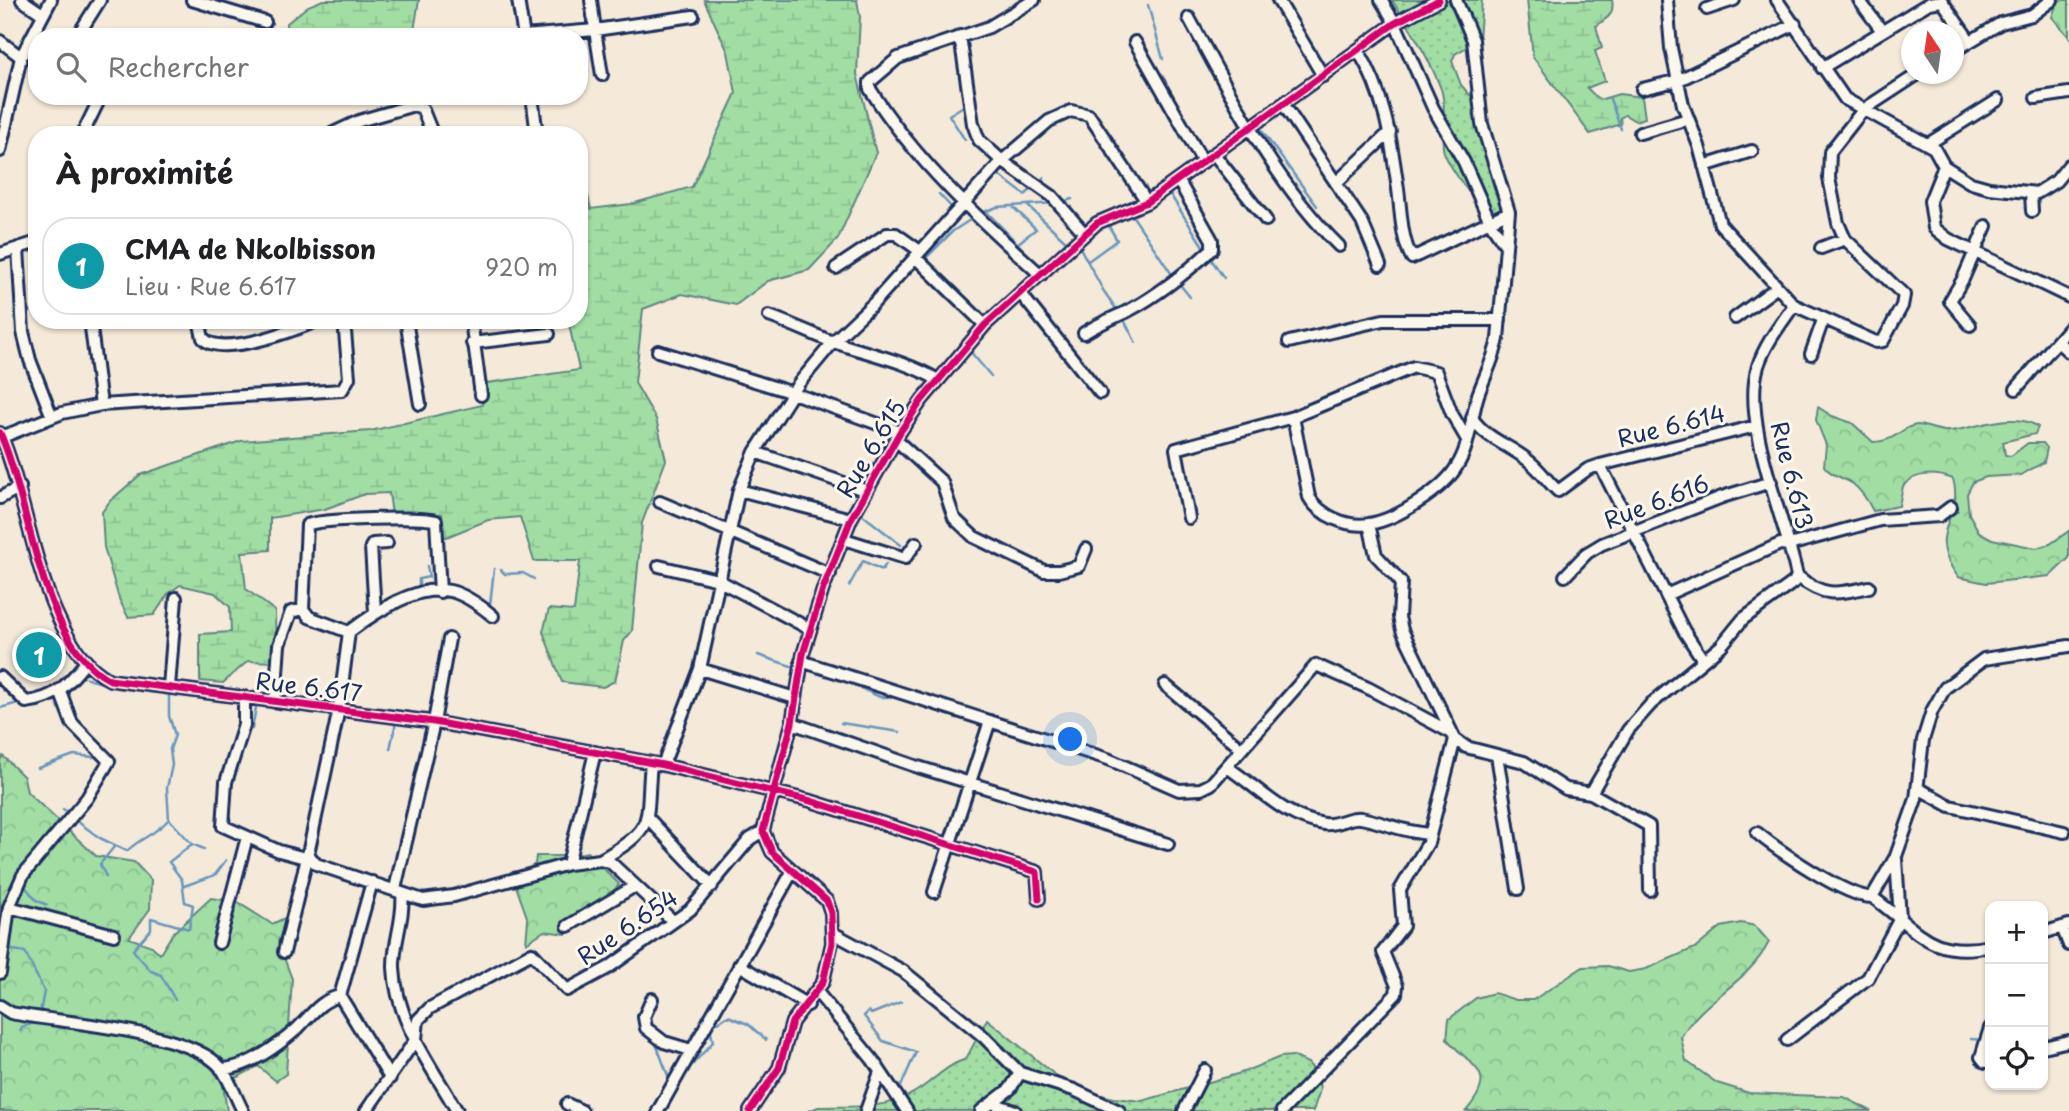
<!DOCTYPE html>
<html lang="fr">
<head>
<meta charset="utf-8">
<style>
	body { margin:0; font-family:"Playpen Sans",sans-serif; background:#f2f2f2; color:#202124 }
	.controls { position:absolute; right:21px; bottom:21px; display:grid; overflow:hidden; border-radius:14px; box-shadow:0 2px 5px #0004 }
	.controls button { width:63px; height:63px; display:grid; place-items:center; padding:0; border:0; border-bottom:2px solid #e0e0e0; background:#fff; color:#202124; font:35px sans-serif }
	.compass { position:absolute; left:1901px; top:21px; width:63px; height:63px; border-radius:50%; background:#fff; box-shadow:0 2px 5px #0004; rotate:347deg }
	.you { position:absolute; left:1071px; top:740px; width:24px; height:24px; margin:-18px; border:5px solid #fff; border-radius:50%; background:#1a73e8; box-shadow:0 0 0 10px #1a73e833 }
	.badge { display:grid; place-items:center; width:46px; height:46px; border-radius:50%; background:#c8321e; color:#fff; font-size:23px; font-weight:700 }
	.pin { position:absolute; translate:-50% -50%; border:4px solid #fff; box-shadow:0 2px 7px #0006 }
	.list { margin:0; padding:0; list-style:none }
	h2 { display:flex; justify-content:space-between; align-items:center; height:91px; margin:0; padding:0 28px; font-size:30px }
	h2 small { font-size:23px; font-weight:400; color:#757577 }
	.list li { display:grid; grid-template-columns:46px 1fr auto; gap:21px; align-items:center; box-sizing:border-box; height:98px; margin:0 14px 14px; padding:0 14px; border:2px solid #e0e0e0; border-radius:28px }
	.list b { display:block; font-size:26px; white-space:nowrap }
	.list p { margin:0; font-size:23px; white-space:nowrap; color:#757577 }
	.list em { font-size:23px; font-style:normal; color:#757577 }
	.icon { flex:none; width:38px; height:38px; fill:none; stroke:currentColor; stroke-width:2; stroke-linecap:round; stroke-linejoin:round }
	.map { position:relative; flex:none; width:2069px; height:1111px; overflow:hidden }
	.search { position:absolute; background:#fff; box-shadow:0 2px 5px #0004; left:28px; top:28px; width:560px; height:77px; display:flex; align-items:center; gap:18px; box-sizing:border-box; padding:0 24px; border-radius:28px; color:#757577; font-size:26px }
	.panel { position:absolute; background:#fff; box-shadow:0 2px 5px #0004; left:28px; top:126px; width:560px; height:203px; border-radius:28px }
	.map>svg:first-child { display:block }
	.grass { fill:url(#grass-dots); stroke:#5e8681; stroke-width:2 }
	.forest { fill:url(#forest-crowns); stroke:#5e8681; stroke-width:2 }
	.wetland { fill:url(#wetland-marsh); stroke:#5e8681; stroke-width:2 }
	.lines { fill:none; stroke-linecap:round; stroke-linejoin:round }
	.stream { stroke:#6895bd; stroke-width:2.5 }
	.minor-casing { stroke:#1b2f5e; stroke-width:16 }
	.minor { stroke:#fbf7ec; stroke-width:10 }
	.cycleway-casing { stroke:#fbf7ec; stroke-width:11 }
	.cycleway { stroke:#d6006c; stroke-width:7 }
	.labels { text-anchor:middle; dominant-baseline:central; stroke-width:6; stroke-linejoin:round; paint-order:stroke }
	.street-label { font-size:23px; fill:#1b2f5e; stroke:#fbf7ec }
</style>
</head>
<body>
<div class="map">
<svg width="2069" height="1111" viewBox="0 0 2069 1111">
	<defs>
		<pattern id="grass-dots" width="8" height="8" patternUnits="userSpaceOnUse" patternTransform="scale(1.75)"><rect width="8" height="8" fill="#a2dda4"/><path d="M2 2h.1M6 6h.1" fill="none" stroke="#8bbe90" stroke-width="1.8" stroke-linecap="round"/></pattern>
		<pattern id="forest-crowns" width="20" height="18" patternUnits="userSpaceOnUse" patternTransform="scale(1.75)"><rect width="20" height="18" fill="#a2dda4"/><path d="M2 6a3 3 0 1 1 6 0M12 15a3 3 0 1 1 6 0" fill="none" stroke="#8bbe90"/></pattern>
		<pattern id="wetland-marsh" width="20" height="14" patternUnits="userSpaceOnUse" patternTransform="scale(1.75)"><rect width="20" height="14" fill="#a2dda4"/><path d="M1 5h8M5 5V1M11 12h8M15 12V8" fill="none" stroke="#8bbe90"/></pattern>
	</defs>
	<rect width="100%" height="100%" fill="#f5ead9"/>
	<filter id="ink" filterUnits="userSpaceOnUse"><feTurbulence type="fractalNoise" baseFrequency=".0143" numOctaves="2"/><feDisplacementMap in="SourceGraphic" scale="14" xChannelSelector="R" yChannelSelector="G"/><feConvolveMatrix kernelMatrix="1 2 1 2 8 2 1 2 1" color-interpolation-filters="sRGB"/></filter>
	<g filter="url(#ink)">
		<path class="grass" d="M1392,0H1482L1479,40L1455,54L1452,61L1461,85L1484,111L1511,222L1504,226C1490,224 1444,163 1443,148C1441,130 1447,107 1441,89C1429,57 1410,28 1392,0Z
			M987,1019L1071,1088L1114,1098L1142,1101L1241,1073L1280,1057L1293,1056L1308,1063L1318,1075L1320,1090L1313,1111H809L818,1107C850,1106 887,1110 915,1092C934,1081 944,1066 966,1059Z"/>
		<path class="forest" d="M2058,0H2069V37L2052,17Z
			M1818,407L1832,416L1852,423L1873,442C1899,441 1899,427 1917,425C1927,425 1938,432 1949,431C1975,429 2015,410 2038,427L2035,434L2003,442L2005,455L2011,456L2028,443H2043L2047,448L2044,462L2021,475L1986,477L1973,482L1967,494L1969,514L1979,532L1992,539L2036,548L2050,544L2069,531V558L2050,576L1986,583L1958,577C1923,530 1965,518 1953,479C1937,473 1916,471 1903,486L1899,506L1873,511C1868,501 1862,491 1853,484C1843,477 1831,476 1824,466L1826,445L1816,420Z
			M3,756L24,777L27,792L96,856L134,862L151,880L150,909L129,938L152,946L160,954L173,933L211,898L237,902L272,924L287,917L278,942L292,979L286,1074L276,1081L258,1066L223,1085L227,1111H0V760Z
			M587,852L619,884L593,917L566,934L544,931L526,943L528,920L511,872L525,871L535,864L536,856H569Z
			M1741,923L1755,926L1769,942C1747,985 1703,998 1681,1037L1686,1061L1717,1083L1749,1093L1844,1097L1871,1111H1466C1499,1072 1473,1069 1447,1039L1449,1019L1476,998L1494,993L1516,1000H1533L1583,967L1608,966L1629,972L1646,969L1697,947L1721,927Z"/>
		<path class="wetland" d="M323,0H419L413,37H287L286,24L308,6Z
			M704,0H857L860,17L857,74L876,153L838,239L809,270L768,281L736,305L682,294L643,309L635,383L656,419L666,460L642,523L632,631L624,641L615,681L603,687L562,682L543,632L549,609L574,611L580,561H534L520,517L488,520L444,538L442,514L392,515L389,493L365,494L325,509L270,518V550L242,552L246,589L275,611L276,662L248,661L223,683L200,681V634L231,632L230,607L215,593L180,585L168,594L154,615L128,617L119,599L104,547L102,512L110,501L140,475L241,441L370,431L482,405L487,383L579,370L568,320H579V157L591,209L631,204L692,187L736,93L728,52Z
			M1527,0H1612C1615,15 1607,18 1596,26L1602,48L1595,51L1605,81L1587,88L1599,100L1619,94L1642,97L1645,118L1635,121L1625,115L1620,118L1621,124L1590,134L1533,57Z"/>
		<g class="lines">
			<path class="stream" d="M1148,5L1163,59
				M1610,99L1621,129
				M1281,110L1289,122
				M1259,127L1317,206
				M965,140L949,115L965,105
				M996,173L1025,195L1034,187
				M1039,182L1044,177
				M1168,191L1206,251
				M939,194L953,209
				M1062,202L1072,199
				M1028,206L1069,244
				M1013,207L1036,229L1017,244
				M987,212L1043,270
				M1130,212L1173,276
				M981,213L997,207L1055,203
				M1078,244L1103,290L1119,313
				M1209,256L1224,278
				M923,261L953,231L973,218
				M1088,261L1117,240L1107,223
				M906,276L918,266
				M1177,281L1190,297
				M1123,318L1136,343
				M969,350L991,376
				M859,512L901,545
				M501,570L505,574L523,573L534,579
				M849,586L863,561L882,570L886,564
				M419,589V579L429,577L427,566
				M490,605L494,569
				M758,655L797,668
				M86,678L108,685L159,691
				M854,685L880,697H897
				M0,708L22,702
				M841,723L900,732
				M252,729L257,702
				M390,749L396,722
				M38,768L74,755L93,757
				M63,809L69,814
				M74,819L100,838L127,851C141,837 154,836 169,819L167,788L172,765L170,749L175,735L169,716V691
				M169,819L192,844L204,849
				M106,877L100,864L114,847
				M23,884L36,900L47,905
				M184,886L215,875L226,860
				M7,949L25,952L44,991L40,1013
				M175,1000L161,975L151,971L133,950L151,929V918L189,929L193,905L185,902L182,880L169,862L192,844
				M20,1031L22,1027L37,1022
				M1971,1039L1985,1040
				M655,1041L670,1081
				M684,1074L713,1042L710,1027L728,1016L748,1024L766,1040
				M898,1093L916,1052L883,1041L864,1016L869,1011L871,1014L901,1002"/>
			<g class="minor-casing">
				<path id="minor" d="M22,0L41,13
					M192,0L265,22
					M518,0L524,37
					M591,0L595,30L693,16
					M1034,0L989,27L898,58L870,82V89C916,162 978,218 1041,275
					M1278,0L1323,76
					M1381,0L1395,23L1433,108L1464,162L1491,224L1506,246
					M1777,0L1845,99L1934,148L1944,166L1971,183L1989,188L2037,193L2056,181L2069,165
					M1859,0L1882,31
					M1707,9L1734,0
					M1189,18C1232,97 1274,182 1339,246
					M78,35L100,0
					M524,36L595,30L602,75
					M960,36L973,124L979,140L1002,161L1052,196L1085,234
					M0,41L21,57
					M1135,42L1203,162
					M1358,50C1385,95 1391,139 1398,189C1401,211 1401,239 1412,258L1509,212
					M1954,51L2001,23L2032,15L2052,0
					M1822,68L1929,3L1942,1L1970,41
					M1642,89L1679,80L1795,24
					M532,96L537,135
					M2036,98L2069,93
					M1284,105L1362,222L1380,265
					M1640,133L1688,119
					M82,135L101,96
					M329,135L359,121L414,105L422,108L433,135
					M1928,144L1998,100
					M0,151L21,57L51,0
					M1214,154L1266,220
					M1704,166L1752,151
					M1944,166L1930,201L1934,228L1948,239L2069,297
					M1336,183L1390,132
					M2031,193L2032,211
					M18,248L23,332L30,360L52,417
					M1821,248L1845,239L1838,223L1829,178L1830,152L1863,110L1918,74
					M0,254L37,242
					M915,257L985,325
					M836,268L887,234H896L920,251
					M1021,294L1100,393
					M1794,305L1876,342L1883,341L1902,306L1904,295L1845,239
					M769,316C789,323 806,331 825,339C863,353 902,359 938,380
					M1735,318L1776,288
					M90,320L101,405
					M199,320L203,338C220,359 297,329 319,320
					M406,320L420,404
					M471,320L481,395
					M1970,325L1950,301L1963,279L1986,226
					M1084,333C1098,324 1113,318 1128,311C1158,295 1187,272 1212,249V240L1178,180
					M1289,342L1383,320H1500
					M2058,342L2069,352
					M472,343L549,334
					M658,351L793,393L900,432
					M1811,354L1823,320
					M2016,389L2069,328
					M1293,417L1309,497C1319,515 1347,528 1369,524C1396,520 1444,489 1457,466C1470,446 1471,417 1478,395C1485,375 1494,359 1498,339L1509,212L1482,124L1473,40L1456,0
					M1472,418C1487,440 1510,445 1530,462C1540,470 1548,482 1558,491L1588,469L1600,465
					M0,433C31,503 40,644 110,680L434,722L663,765L811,801L1037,872L1039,899
					M2,437L62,413L101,405L342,390L349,378L344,320
					M896,440L942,482L954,518L974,537L1044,571H1059L1079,566L1086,549
					M755,452L867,491
					M739,490L851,519
					M0,498L20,487
					M660,502L830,574
					M1189,518L1176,449L1293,417L1414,367L1436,372L1452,414L1466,438
					M1369,524L1376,555L1401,582L1399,617L1402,630L1455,739L1466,747L1524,762L1566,789L1591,793L1649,826L1650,890
					M844,539L905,558L916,543
					M659,566L718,580L810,629
					M1565,576L1587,553L1602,544L1722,497L1771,482
					M1797,576C1824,598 1837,594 1869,587
					M1666,595L1780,544L1789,545L1880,520L1939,516L1951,507
					M303,609L309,617L349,632
					M375,612L371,547L373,544L387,543
					M1703,660L1684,631L1600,465L1756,426
					M801,661L1108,759L1179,790L1201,789L1211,784L1316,665L1368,688L1450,732
					M700,669L795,698
					M0,677L26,702C56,699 68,684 86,662
					M1165,685L1242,749
					M169,687L176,598
					M244,697V725L226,782L223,826L279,851L305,858L308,854L284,952
					M275,702L279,645L291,612L303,609L307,525C320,519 422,516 436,521L440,592
					M792,723L915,766L1168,844
					M1497,755L1518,889
					M663,765L700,669L739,490L755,452L799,383L834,341L873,304L1002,161L1049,121L1071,111L1089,115L1147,202
					M1227,767C1259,788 1284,818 1324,824C1338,826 1349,816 1361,818C1387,823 1401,832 1430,834
					M1918,788L1950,806L2064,832
					M1591,793L1628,730L1651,704L1721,646L1743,619L1794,582L1797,576C1785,518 1741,422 1758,366C1765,344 1781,324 1794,305L1720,224L1699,146L1683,105L1671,48L1667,0
					M647,817L712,886
					M1757,833C1778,850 1847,898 1872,897
					M600,860C658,827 645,824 651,763
					M568,864L600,860L610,862L673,921
					M372,882L340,996L390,1078
					M395,889L434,722L449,639
					M934,892L990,721
					M402,893L423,900L454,896L568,864L595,752
					M9,907L114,935
					M568,926L635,886
					M2062,927L2069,945
					M833,933L903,971L983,1036L1020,1073L1074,1090L1119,1111
					M2043,933L2069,925
					M219,943L247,837
					M1990,946C1928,958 1919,930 1872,897L1896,856L1916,799L1923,740L1932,711L1945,688L1984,659L2069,646
					M739,965L808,1005
					M0,973L9,907L23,875L87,798L109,761L72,723L60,691
					M817,992L872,1059L907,1111
					M652,999L644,1017L646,1028L664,1042L691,1050
					M0,1006L11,1013C60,1023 191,1030 221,1068C230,1080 236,1098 243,1111
					M1990,1028L1981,1057L1985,1062L1990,1061
					M1787,1040L1868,978L1900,918L1896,859
					M2043,1047L2069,1041
					M221,1069C247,1069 279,1045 298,1028C312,1014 321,1000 340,996
					M992,1103L1015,1111
					M567,1104L582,1111
					M366,1111L416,1039L418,1020L430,1008L532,953L567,990L608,968L690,910L750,839L763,831
					M457,1111C432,1067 396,1021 394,968C393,943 405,918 402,893L316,864L308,854L339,709L349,632C374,613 416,584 450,591C464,594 482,607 493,616
					M658,1111L792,872
					M750,1111L779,1068L792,1022L823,982L832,943L831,913L827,901L772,852L763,831L792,723L803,654L823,589L851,519L900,432L922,400L985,325L1097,223L1147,202L1395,23L1439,0
					M866,1111L880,1072
					M981,1111L1010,1089L1020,1073
					M1184,1111L1205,1070
					M1282,1111L1396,994L1397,986L1383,952L1403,926L1400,890L1428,843L1455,739"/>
			</g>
			<use href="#minor" class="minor"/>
			<g class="cycleway-casing">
				<path id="cycleway" d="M0,433C31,503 40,644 110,680L434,722L663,765L811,801L1037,872L1039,899
					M750,1111L779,1068L792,1022L823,982L832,943L831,913L827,901L772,852L763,831L792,723L803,654L823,589L851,519L900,432L922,400L985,325L1097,223L1147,202L1395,23L1439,0"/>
			</g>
			<use href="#cycleway" class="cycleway"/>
		</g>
	</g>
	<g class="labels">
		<g class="street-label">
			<text transform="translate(1671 425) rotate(-14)">Rue 6.614</text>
			<text transform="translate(870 448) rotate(-59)">Rue 6.615</text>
			<text transform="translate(1793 475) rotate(76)">Rue 6.613</text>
			<text transform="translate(1656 501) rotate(-21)">Rue 6.616</text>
			<text transform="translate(309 686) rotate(7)">Rue 6.617</text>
			<text transform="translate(627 926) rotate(-34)">Rue 6.654</text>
		</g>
	</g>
</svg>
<div class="controls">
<button>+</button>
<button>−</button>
<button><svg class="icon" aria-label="locate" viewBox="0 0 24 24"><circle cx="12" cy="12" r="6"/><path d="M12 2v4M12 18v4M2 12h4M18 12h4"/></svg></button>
</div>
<svg class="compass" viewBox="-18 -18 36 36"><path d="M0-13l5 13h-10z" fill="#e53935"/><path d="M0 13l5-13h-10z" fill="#757577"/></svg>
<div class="you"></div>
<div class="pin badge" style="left:39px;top:655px;background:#0f9aa8">1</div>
<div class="search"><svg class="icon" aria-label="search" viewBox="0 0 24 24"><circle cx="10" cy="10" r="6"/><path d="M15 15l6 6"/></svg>Rechercher</div>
<section class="panel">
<h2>À proximité<small></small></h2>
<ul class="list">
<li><span class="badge" style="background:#0f9aa8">1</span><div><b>CMA de Nkolbisson</b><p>Lieu · Rue 6.617</p></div><em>920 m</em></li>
</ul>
</section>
</div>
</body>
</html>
